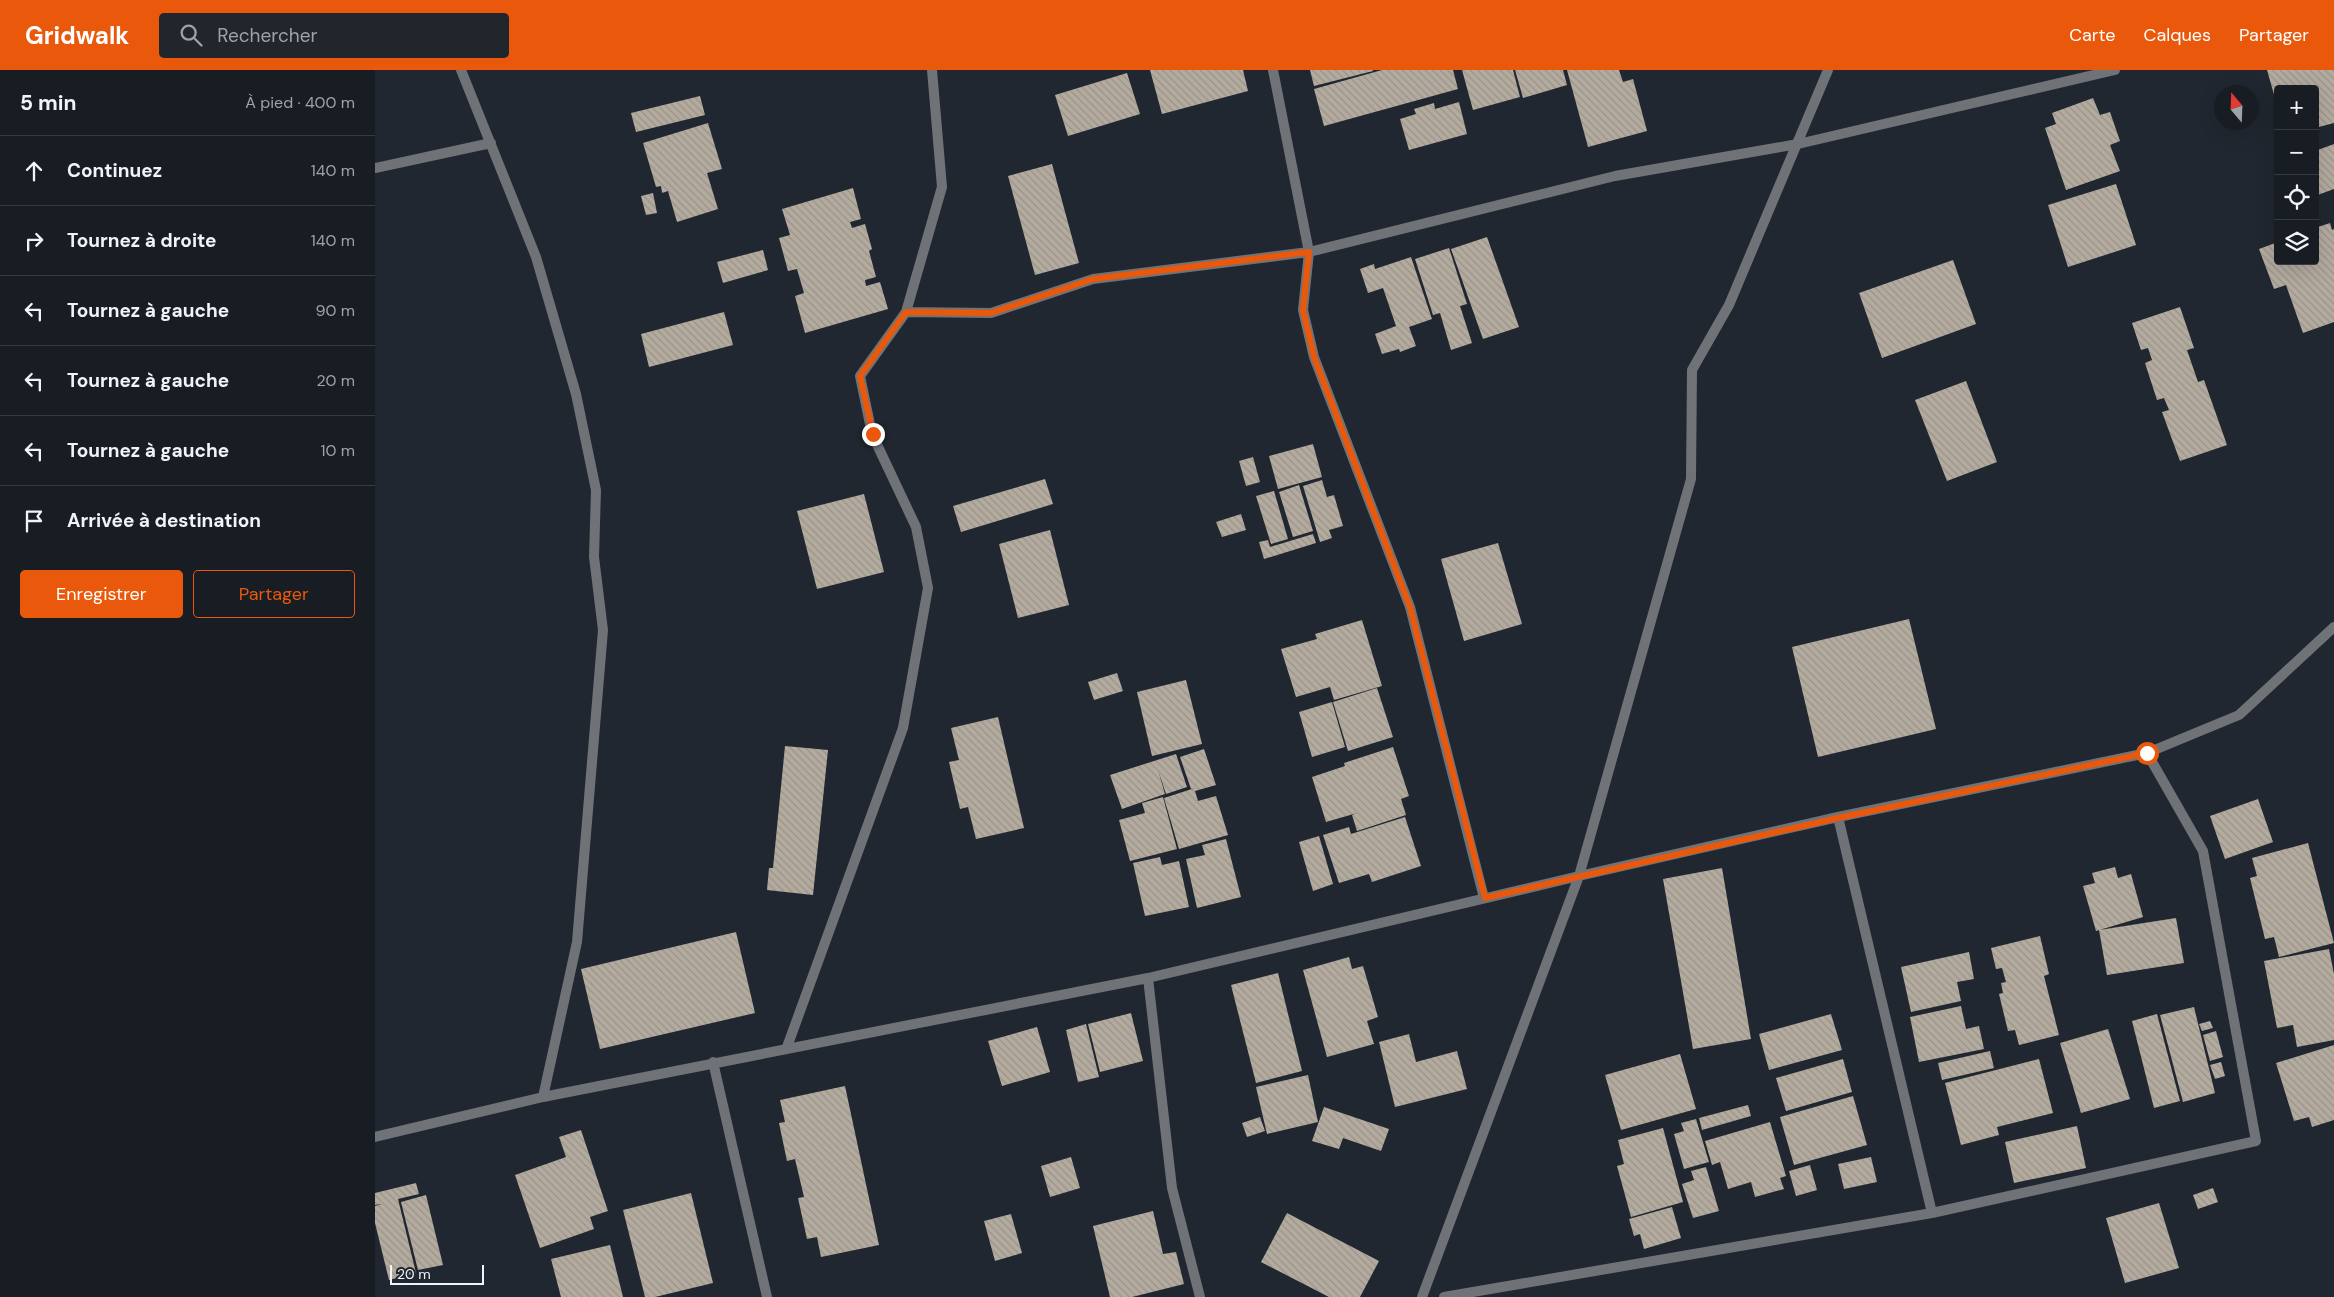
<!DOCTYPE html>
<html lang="fr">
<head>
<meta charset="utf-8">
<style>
	body { margin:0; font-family:"DM Sans",sans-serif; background:#21262c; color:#f1f3f6 }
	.controls { position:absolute; right:15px; top:15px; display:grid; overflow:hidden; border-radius:5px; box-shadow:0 5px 20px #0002 }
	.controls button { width:45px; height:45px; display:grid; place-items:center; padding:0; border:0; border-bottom:1px solid #363b41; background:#181d24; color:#f1f3f6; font:25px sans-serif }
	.compass { position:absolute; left:1839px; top:15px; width:45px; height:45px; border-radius:50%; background:#181d24; box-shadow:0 5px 20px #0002; rotate:341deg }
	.scale { position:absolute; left:15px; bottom:12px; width:94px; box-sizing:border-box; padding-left:5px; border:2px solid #eff4fa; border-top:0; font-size:14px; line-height:18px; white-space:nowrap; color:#eff4fa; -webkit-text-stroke:4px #202730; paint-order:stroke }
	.stop { position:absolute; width:15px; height:15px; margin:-11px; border:4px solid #ea580c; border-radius:50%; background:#fff }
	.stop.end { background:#ea580c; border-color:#fff; box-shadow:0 1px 5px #0008 }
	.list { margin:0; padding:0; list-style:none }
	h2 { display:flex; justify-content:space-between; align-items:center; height:65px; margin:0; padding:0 20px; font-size:21px }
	h2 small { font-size:16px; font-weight:400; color:#9fa2a6 }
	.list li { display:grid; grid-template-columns:32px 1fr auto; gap:15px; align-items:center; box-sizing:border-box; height:70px; padding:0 20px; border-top:1px solid #363b41 }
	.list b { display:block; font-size:19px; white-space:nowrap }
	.list em { font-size:16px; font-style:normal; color:#9fa2a6 }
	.actions { display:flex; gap:10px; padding:15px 20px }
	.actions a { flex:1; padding:11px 0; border:1px solid #ea580c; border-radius:5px; text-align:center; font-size:18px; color:#ea580c }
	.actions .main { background:#ea580c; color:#fff }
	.icon { flex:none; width:28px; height:28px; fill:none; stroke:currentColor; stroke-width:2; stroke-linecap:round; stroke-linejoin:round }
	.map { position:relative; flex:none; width:1959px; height:1227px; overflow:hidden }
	header { display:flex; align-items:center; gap:30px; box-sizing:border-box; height:70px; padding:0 25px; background:#ea580c; color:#fff }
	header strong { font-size:24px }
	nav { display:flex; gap:28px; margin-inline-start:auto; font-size:18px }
	.search { width:350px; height:45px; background:#21262c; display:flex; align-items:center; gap:12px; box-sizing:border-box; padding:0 18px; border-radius:5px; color:#9fa2a6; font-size:19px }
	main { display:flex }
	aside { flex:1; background:#181d24 }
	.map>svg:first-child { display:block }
	.building { fill:url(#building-back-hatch) }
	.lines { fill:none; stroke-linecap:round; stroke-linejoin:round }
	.minor { stroke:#6f7378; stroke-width:10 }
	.route { stroke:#ea580c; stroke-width:6 }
</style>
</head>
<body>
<header>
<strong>Gridwalk</strong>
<div class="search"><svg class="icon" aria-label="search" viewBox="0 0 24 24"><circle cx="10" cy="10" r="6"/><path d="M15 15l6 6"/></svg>Rechercher</div>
<nav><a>Carte</a><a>Calques</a><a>Partager</a></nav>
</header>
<main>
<aside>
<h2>5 min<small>À pied · 400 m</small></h2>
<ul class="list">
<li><svg class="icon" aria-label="ahead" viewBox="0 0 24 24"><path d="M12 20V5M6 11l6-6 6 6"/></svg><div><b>Continuez</b></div><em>140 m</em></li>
<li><svg class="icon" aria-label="right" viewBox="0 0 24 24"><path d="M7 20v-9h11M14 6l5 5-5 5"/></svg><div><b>Tournez à droite</b></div><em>140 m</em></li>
<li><svg class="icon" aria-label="left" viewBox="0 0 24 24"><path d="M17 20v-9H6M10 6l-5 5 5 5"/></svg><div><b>Tournez à gauche</b></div><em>90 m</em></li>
<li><svg class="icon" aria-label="left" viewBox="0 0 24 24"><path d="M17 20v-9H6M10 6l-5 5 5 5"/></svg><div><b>Tournez à gauche</b></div><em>20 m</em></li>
<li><svg class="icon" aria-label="left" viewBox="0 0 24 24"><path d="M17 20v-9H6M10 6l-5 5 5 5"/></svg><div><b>Tournez à gauche</b></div><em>10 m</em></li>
<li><svg class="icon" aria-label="arrive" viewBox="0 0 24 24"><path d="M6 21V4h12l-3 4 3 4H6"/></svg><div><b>Arrivée à destination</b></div></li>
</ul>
<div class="actions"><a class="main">Enregistrer</a><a>Partager</a></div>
</aside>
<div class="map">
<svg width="1959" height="1227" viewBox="0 0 1959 1227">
	<defs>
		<pattern id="building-back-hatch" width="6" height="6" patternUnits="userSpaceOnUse" patternTransform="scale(1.25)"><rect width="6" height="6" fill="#b4ab9f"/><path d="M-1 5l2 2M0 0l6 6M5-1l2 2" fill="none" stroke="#99928a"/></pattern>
	</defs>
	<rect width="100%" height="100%" fill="#202730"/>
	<path class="building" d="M775,0H868L873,21L787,44Z
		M935,0H998V1L939,16Z
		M1007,0H1078L1083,19L949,56L939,19Z
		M1087,0H1138L1145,27L1098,40Z
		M1140,0H1188L1192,15L1148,28Z
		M1192,0H1244L1248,12L1258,9L1272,61L1213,77Z
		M1892,0H1959V53L1940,58V19H1903L1902,35Z
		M752,3L765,44L693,66L680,25Z
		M325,26L330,45L261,62L256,43Z
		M1718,28L1725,45L1735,42L1745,71L1735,75L1745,101L1691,120L1670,58L1681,54L1677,43Z
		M1084,32L1092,64L1034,80L1025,49L1041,44L1039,39L1059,33L1060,39Z
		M333,53L347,99L332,103L343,139L302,152L293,121L287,123L286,116L281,117L268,73Z
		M1959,74V119L1940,126V81Z
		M677,94L704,193L660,205L633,106Z
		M1741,114L1761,175L1693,197L1673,135Z
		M478,118L486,149L475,152L477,158L490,154L497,179L494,181L501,207L490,210L491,216L505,212L513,239L430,263L420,226L429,223L422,199L413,201L404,168L415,165L407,139Z
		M278,123L282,143L271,145L266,126Z
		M1955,153L1957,160L1959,159V252L1928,263L1911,215L1899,219L1884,179L1903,172V191H1940V158Z
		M1112,167L1144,257L1108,269L1076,179Z
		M1074,178L1092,234L1085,236L1097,273L1076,280L1065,243L1058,245L1040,189Z
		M388,180L393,200L348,213L342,192Z
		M1036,187L1057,249L1034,257L1041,276L1025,282L1024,279L1007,284L1000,264L1021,256L1008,218L993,223L985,199L999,194L1000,199Z
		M1578,190L1601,254L1507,288L1484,223Z
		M1805,237L1819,278L1812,280L1823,312L1829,310L1852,375L1805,391L1787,342L1794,340L1789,328L1782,330L1770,293L1777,290L1773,278L1766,280L1757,253Z
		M349,242L358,275L274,297L266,264Z
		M1591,311L1622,392L1572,411L1540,330Z
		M938,374L947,407L903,419L894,386Z
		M878,387L885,412L871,416L864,391Z
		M670,409L678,434L586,462L578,436Z
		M947,410L952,427L959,425L968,456L954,460L957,468L945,472L928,416Z
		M924,415L938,461L918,467L904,422Z
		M899,421L913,469L896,474L881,426Z
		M489,424L509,502L442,519L422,441Z
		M866,444L871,460L847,467L841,452Z
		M675,460L694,535L643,548L624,474Z
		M938,464L941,473L889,489L884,472L893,470L895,477Z
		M1123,473L1147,554L1089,571L1066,489Z
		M1534,549L1561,659L1443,687L1417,577Z
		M987,550L1007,616L959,630L955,617L921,627L906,579L942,569L940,564Z
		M742,603L748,621L719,630L713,612Z
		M811,610L827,674L777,686L762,622Z
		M1002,618L1018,667L973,681L958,632Z
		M957,632L970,677L937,687L924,642Z
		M623,647L649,758L601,769L593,737L585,739L574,692L584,690L576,658Z
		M410,676L453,680L438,825L392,820L394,798H398Z
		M1018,677L1034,726L1026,729L1031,745L982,761L977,745L982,743L951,752L937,707L970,696L969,693Z
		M829,679L841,715L820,721L823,731L841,726L853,765L804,779L789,728L820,718L816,719L805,687Z
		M801,684L812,717L791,724L783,700L790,724L747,739L735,705Z
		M788,727L802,779L755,791L744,750L770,743L767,733Z
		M1883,729L1898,772L1850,789L1835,746Z
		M1030,747L1046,796L997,812L994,804L964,813L948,765L974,757L976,764Z
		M944,766L958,814L938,821L924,772Z
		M851,769L866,827L822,838L811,789L830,785L827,775Z
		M1933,773L1959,873L1904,887L1899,867L1890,869L1875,808L1882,806L1877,788Z
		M785,787L787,795L804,791L814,837L770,846L758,793Z
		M1740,797L1743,808L1756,804L1768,847L1721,861L1708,816L1720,813L1717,803Z
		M1347,798L1376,969L1318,979L1288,809Z
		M1801,848L1809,893L1732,905L1724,860Z
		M361,862L380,943L225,979L206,899Z
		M1665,866L1674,904L1669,906L1684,965L1644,975L1640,960L1633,961L1624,924L1628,923L1626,913L1631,912L1627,898L1621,899L1616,878Z
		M1954,879L1959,904V970L1922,977L1918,955L1902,958L1889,891Z
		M1594,882L1599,909L1582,912L1586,931L1536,942L1526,897Z
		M974,887L977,899L988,896L1003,947L992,951L999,974L952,987L928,900Z
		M903,903L927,1001L881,1013L856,915Z
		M1586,936L1591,959L1604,956L1609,979L1544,992L1535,947Z
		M1819,937L1840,1023L1808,1032L1785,945Z
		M756,943L768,991L725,1002L713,954Z
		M1456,944L1467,980L1394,1000L1384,964Z
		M1782,944L1805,1031L1779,1038L1757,951Z
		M1835,951L1838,958L1827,961L1824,954Z
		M711,954L724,1007L703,1012L691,960Z
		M662,957L675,1002L627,1016L613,971Z
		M1733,959L1755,1029L1706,1043L1685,973Z
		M1841,961L1848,987L1835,991L1828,965Z
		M1034,964L1041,992L1082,981L1092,1019L1020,1037L1004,972Z
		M1959,975V1050L1937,1057L1934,1047L1919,1051L1901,993Z
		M1615,981L1619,998L1567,1010L1563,993Z
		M1305,984L1321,1039L1246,1060L1230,1005Z
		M1468,989L1477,1022L1411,1041L1401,1008Z
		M1664,989L1678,1043L1622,1057L1624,1065L1586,1075L1570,1013Z
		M1846,992L1850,1006L1840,1009L1835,995Z
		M933,1005L943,1052L892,1064L881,1017Z
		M470,1016L504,1175L446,1187L442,1167L432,1169L423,1128L429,1127L420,1089L412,1091L404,1053L410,1052L405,1030Z
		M1478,1026L1492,1075L1419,1095L1405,1047Z
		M1373,1035L1376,1046L1327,1060L1324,1048Z
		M949,1037L1014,1059L1006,1081L968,1068L964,1079L937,1071Z
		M885,1047L890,1061L872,1067L867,1053Z
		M1321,1049L1334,1092L1309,1099L1299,1064L1309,1061L1306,1053Z
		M1395,1052L1411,1106L1405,1108L1409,1119L1380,1127L1376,1112L1353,1119L1345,1092L1337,1095L1330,1071Z
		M1702,1056L1711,1098L1639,1113L1630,1072Z
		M1288,1058L1308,1132L1256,1147L1242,1096L1249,1094L1243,1070Z
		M206,1060L233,1141L215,1147L219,1159L165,1178L140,1105L191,1087L184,1067Z
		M696,1087L705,1118L675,1127L666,1096Z
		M1496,1087L1502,1112L1469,1119L1463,1094Z
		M1435,1095L1442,1120L1421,1126L1414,1101Z
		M1331,1097L1344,1141L1318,1148L1307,1114L1319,1110L1316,1101Z
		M41,1113L44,1124L23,1129L41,1203L14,1210L0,1153V1136L7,1134L0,1135V1123Z
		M1838,1118L1843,1132L1823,1139L1818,1125Z
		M316,1123L338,1213L280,1227H270L248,1140Z
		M51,1125L68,1195L43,1200L26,1132Z
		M1784,1133L1804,1198L1750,1213L1731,1148Z
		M1297,1137L1306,1168L1269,1179L1265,1164L1259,1166L1254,1149Z
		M778,1141L788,1184L801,1182L809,1214L757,1227H735L718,1156Z
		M912,1143L1004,1191L985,1227H954L886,1192Z
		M636,1144L647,1183L620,1191L609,1151Z
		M235,1175L248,1227H186L176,1189Z"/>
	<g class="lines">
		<path class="minor" d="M86,0L161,187L201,324L221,420L219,487L228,560L202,872L168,1027
			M898,0L934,182L928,240L939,287L1035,537L1109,828
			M0,98L116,73
			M531,242L616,243L718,209L934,182L1240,106L1423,74L1740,0
			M1463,747L1557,1143
			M773,908L797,1118L825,1227
			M412,977L528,658L553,518L541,457L497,364L485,306L531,242L567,117L557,0
			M338,992L392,1227
			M0,1067L168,1027L773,908L1204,806L1463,747L1772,683L1864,645L1959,557
			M1047,1227L1204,806L1316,409L1317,300L1354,235L1453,0
			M1069,1227L1557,1143L1881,1071L1828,781L1772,683"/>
	</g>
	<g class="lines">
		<path class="route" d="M498,364L485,306L531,242L616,243L718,209L934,182L928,240L939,287L1035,537L1110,828L1463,748L1772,683"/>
	</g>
</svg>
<div class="controls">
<button>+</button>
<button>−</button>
<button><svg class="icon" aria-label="locate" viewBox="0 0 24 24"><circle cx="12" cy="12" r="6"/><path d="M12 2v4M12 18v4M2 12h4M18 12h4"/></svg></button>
<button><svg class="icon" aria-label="layers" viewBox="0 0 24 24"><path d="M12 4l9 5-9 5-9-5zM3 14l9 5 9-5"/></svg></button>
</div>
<svg class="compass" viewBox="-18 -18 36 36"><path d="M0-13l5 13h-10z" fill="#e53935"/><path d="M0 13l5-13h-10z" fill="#9fa2a6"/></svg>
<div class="scale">20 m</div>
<div class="stop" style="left:1772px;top:683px"></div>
<div class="stop end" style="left:498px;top:364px"></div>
</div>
</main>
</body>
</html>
